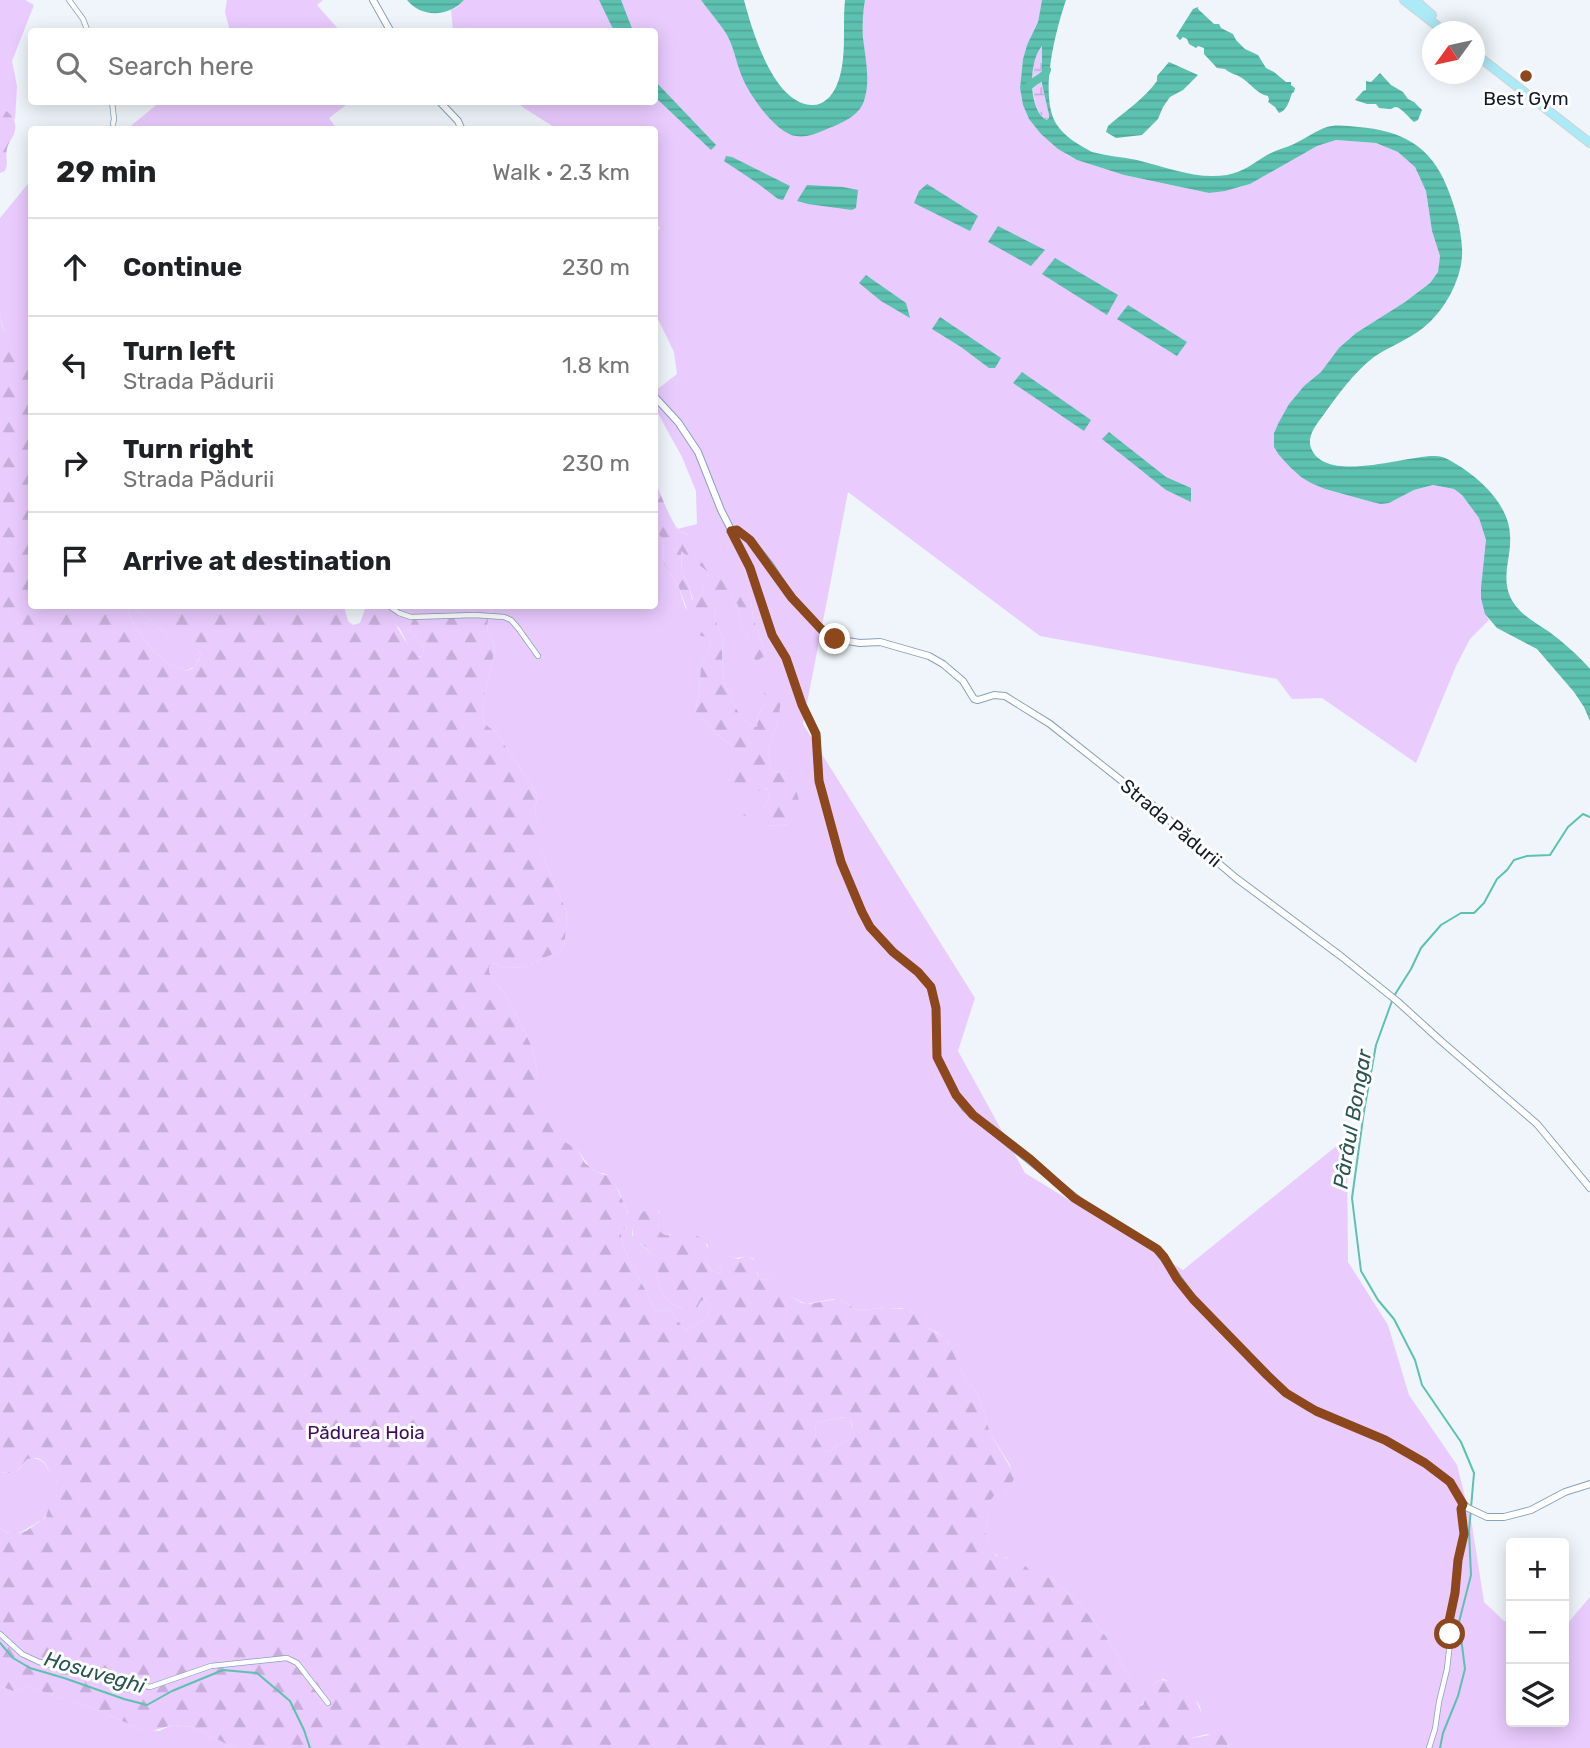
<!DOCTYPE html>
<html lang="en">
<head>
<meta charset="utf-8">
<style>
	body { margin:0; font-family:Rubik,sans-serif; background:#f6f6f6; color:#202124 }
	.controls { position:absolute; right:21px; bottom:21px; display:grid; overflow:hidden; border-radius:7px; box-shadow:0 4px 18px #0003 }
	.controls button { width:63px; height:63px; display:grid; place-items:center; padding:0; border:0; border-bottom:2px solid #e0e0e0; background:#fff; color:#202124; font:35px sans-serif }
	.compass { position:absolute; left:1422px; top:21px; width:63px; height:63px; border-radius:50%; background:#fff; box-shadow:0 4px 18px #0003; rotate:237deg }
	.stop { position:absolute; width:21px; height:21px; margin:-16px; border:5px solid #8c471d; border-radius:50%; background:#fff }
	.stop.end { background:#8c471d; border-color:#fff; box-shadow:0 2px 7px #0008 }
	.list { margin:0; padding:0; list-style:none }
	h2 { display:flex; justify-content:space-between; align-items:center; height:91px; margin:0; padding:0 28px; font-size:30px }
	h2 small { font-size:23px; font-weight:400; color:#757577 }
	.list li { display:grid; grid-template-columns:46px 1fr auto; gap:21px; align-items:center; box-sizing:border-box; height:98px; padding:0 28px; border-top:2px solid #e0e0e0 }
	.list b { display:block; font-size:26px; white-space:nowrap }
	.list p { margin:0; font-size:23px; white-space:nowrap; color:#757577 }
	.list em { font-size:23px; font-style:normal; color:#757577 }
	.icon { flex:none; width:38px; height:38px; fill:none; stroke:currentColor; stroke-width:2; stroke-linecap:round; stroke-linejoin:round }
	.map { position:relative; flex:none; width:1590px; height:1748px; overflow:hidden }
	.search { position:absolute; background:#fff; box-shadow:0 4px 18px #0003; left:28px; top:28px; width:630px; height:77px; display:flex; align-items:center; gap:18px; box-sizing:border-box; padding:0 24px; border-radius:7px; color:#757577; font-size:26px }
	.panel { position:absolute; background:#fff; box-shadow:0 4px 18px #0003; left:28px; top:126px; width:630px; height:483px; border-radius:7px }
	.map>svg:first-child { display:block }
	.grass { fill:#e9cbfe }
	.forest { fill:url(#forest-firs); fill-rule:evenodd }
	.wetland { fill:url(#wetland-marsh) }
	.water { fill:url(#water-rules); fill-rule:evenodd }
	.lines { fill:none; stroke-linecap:round; stroke-linejoin:round }
	.stream { stroke:#5dc1b0; stroke-width:2 }
	.river { stroke:#5dc1b0; stroke-width:8 }
	.minor-casing { stroke:#87a2bb; stroke-width:6 }
	.tertiary-casing { stroke:#87a2bb; stroke-width:8 }
	.primary-casing { stroke:#cfd1d3; stroke-width:10 }
	.minor { stroke:#fff; stroke-width:4.5 }
	.tertiary { stroke:#fff; stroke-width:6 }
	.primary { stroke:#aceaf8; stroke-width:8 }
	.route { stroke:#8c471d; stroke-width:9 }
	.poi-dot { fill:#8c471d; stroke:#fff; stroke-width:2.5 }
	.labels { text-anchor:middle; dominant-baseline:central; stroke-width:6; stroke-linejoin:round; paint-order:stroke }
	.poi-label { font-size:19px; fill:#111b25; stroke:#fff }
	.street-label { font-size:19px; fill:#111b25; stroke:#fff }
	.park-label { font-size:19px; fill:#400d59; stroke:#fff }
	.water-label { font-size:21px; font-style:italic; fill:#29554e; stroke:#fff }
</style>
</head>
<body>
<div class="map">
<svg width="1590" height="1748" viewBox="0 0 1590 1748">
	<defs>
		<pattern id="forest-firs" width="22" height="20" patternUnits="userSpaceOnUse" patternTransform="scale(1.75)"><rect width="22" height="20" fill="#e9cbfe"/><path d="M5 1l3.5 6h-7zM16 11l3.5 6h-7z" fill="#c7aeda"/></pattern>
		<pattern id="wetland-marsh" width="20" height="14" patternUnits="userSpaceOnUse" patternTransform="scale(1.75)"><rect width="20" height="14" fill="#e9cbfe"/><path d="M1 5h8M5 5V1M11 12h8M15 12V8" fill="none" stroke="#c7aeda"/></pattern>
		<pattern id="water-rules" width="6" height="5" patternUnits="userSpaceOnUse" patternTransform="scale(1.75)"><rect width="6" height="5" fill="#5dc1b0"/><path d="M0 2.5h6" fill="none" stroke="#50a597"/></pattern>
	</defs>
	<rect width="100%" height="100%" fill="#eff5fa"/>
	<path class="grass" d="M0,0H25L34,5L12,61L17,86L15,120L8,112L0,106Z
		M227,0H323L317,5L340,31H230L225,12Z
		M464,0H701L722,27L729,39L747,87L755,100L778,126L803,136L815,133L847,120L861,107L865,98L867,84L862,21L865,0H1042L1038,22L1027,45L1023,59L1020,88L1023,105L1029,119L1067,155L1077,160L1124,175L1209,193L1237,188L1250,184L1317,146L1336,140L1376,143L1398,152L1415,167L1426,191L1432,231L1440,256L1438,272L1430,283L1405,302L1356,333L1348,340L1321,372L1297,394L1289,404L1274,433L1279,455L1301,477L1325,489L1372,502L1389,503L1414,490L1433,485L1454,489L1462,495L1479,518L1486,540L1485,614L1489,620L1470,639L1456,666L1416,763L1322,698L1292,699L1277,679L1040,636L848,492L803,724L975,998L958,1051L1025,1173L1183,1270L1339,1144L1347,1155L1348,1262L1388,1325L1409,1395L1457,1465L1472,1525L1484,1602L1504,1621L1511,1622V1722H1564V1625H1566L1590,1597V1748H1228L1229,1744L1208,1734L1191,1738H1186L1184,1735C1187,1728 1200,1719 1201,1712C1201,1697 1176,1682 1163,1679C1147,1685 1150,1695 1141,1706L1136,1705L1130,1678L1107,1638L1080,1604L1052,1578L1029,1571L1025,1565L1006,1557H999L994,1553L986,1537L985,1530L989,1516V1502L994,1496L1006,1491L1014,1479L1010,1465L990,1433L984,1412L977,1392L965,1378L948,1343L938,1333L928,1328L911,1311L901,1308H887L856,1310L844,1301L833,1299L806,1304L779,1291L777,1289L774,1274L766,1280L759,1279L754,1259C745,1253 739,1261 728,1256L720,1262L722,1271L719,1273L712,1271L705,1262L708,1245C700,1239 688,1231 677,1232C672,1233 666,1238 661,1233C657,1228 660,1217 659,1211C639,1207 634,1216 632,1235C640,1245 653,1251 657,1264C659,1270 657,1275 658,1281C661,1301 679,1313 698,1307L701,1301L705,1299L709,1303L711,1309C708,1318 693,1328 685,1330L672,1313L666,1310L659,1312L654,1308C646,1287 620,1252 621,1231L627,1227L628,1213L619,1191L606,1174L596,1172L588,1165L578,1150L562,1142L540,1105L538,1099L536,1065L532,1047L510,1002L489,972V967L493,963L506,968L524,967L560,951L564,947L567,921L566,910L538,844V823L535,811L537,797L535,790L497,734C493,729 487,727 484,722C478,713 493,661 495,648L493,641L487,633L488,619L493,606H654L655,529L663,540L664,564L678,585L685,607L711,639L708,654L701,664L699,694L695,712L721,738L733,746V772L727,783C742,783 757,784 770,791L768,801L762,812L767,826L789,824V774L771,772L768,749L778,721L766,702L758,716L757,727L746,722L737,710L724,681L722,660L723,639L714,616L720,594L729,595L738,605L740,621L749,641L752,656L766,655L753,617L750,593L707,575L702,583L703,593L693,600L689,585L682,574L681,550L688,556L706,545L677,529L697,524L696,491L682,457L655,408V391L677,374L674,352L659,321L655,319V234L660,228L655,221L654,130L557,129L524,108L517,102H654V32L453,31L451,10L456,8Z
		M160,102H350L329,118L337,129H127Z
		M31,180V375C17,358 3,336 0,314V218Z
		M126,606H134L169,637L197,649L201,655L194,667L185,671L166,662L152,650L132,621Z
		M383,606H403L407,611L413,613L414,620L409,629L422,645L424,652L422,656H417L411,651L400,629L392,621Z
		M845,1417L850,1419L853,1429L847,1441L837,1445L830,1452L825,1451C818,1441 811,1434 818,1422Z
		M31,1458C41,1459 43,1461 48,1469C51,1473 56,1478 57,1483C60,1494 52,1511 44,1518C38,1524 42,1519 35,1524C22,1531 15,1539 0,1528V1472C25,1476 15,1466 31,1458Z
		M0,1686L13,1691L28,1686L31,1687L58,1698L82,1704L141,1729L159,1731L172,1725L193,1727L234,1748H0Z"/>
	<path class="forest" d="M0,106C10,113 19,120 14,134C12,139 8,143 7,149C5,158 9,161 5,171L0,173Z
		M0,314L2,326L8,339L31,375L32,606H126L132,621L152,650L166,662L185,671L192,669L198,661L201,655L197,649L187,646L169,637L134,606H344L348,621L353,625L360,623L366,606H383C394,618 408,651 420,657L424,652L422,645L409,629L414,617L413,613L407,611L403,606H493L488,619L487,633L493,641L495,648C493,661 478,713 484,722C487,727 493,729 497,734L535,790L537,797L535,811L538,822V844L566,910L567,921L564,947L560,951L524,967L506,968L493,963L489,967V972L510,1002L532,1047L536,1065L539,1102L556,1129L560,1139L578,1150L585,1163L596,1172L609,1176C615,1183 631,1214 629,1223C627,1227 624,1229 621,1231C620,1252 646,1287 654,1308L659,1312L666,1310L672,1313L685,1330C693,1328 708,1318 711,1309L709,1303L705,1299L701,1301L696,1310C677,1310 659,1300 658,1279C657,1273 659,1268 656,1262C653,1256 648,1249 643,1245C638,1241 637,1243 634,1238C632,1233 633,1232 633,1227C634,1214 644,1209 656,1209L660,1214C659,1220 656,1232 665,1235C670,1236 671,1233 676,1232C684,1230 697,1236 704,1239L708,1249L705,1262L712,1271L719,1273L722,1271L720,1262L722,1257L728,1256L738,1259L748,1256L757,1262V1273L759,1279L766,1280L774,1274L781,1275L782,1280L777,1285V1289L802,1303L809,1304L837,1299L844,1301L856,1310L887,1308L908,1309L920,1318L928,1328L943,1337L950,1346L965,1378L977,1392L984,1412L990,1433L1013,1472L1014,1479L1009,1488L1003,1493L994,1496L989,1502V1516L985,1530L986,1537L996,1556L1017,1559L1023,1563L1030,1571L1052,1578L1080,1604L1107,1638L1130,1678L1135,1689L1136,1705L1141,1706L1143,1705L1149,1688L1160,1680L1172,1681L1180,1679C1193,1687 1193,1689 1197,1702C1197,1704 1201,1710 1201,1713C1200,1720 1187,1728 1184,1736L1186,1738C1200,1739 1210,1732 1225,1734L1229,1740L1228,1748H234L193,1727L172,1725L152,1731L141,1729L82,1704L58,1698L31,1687L28,1686L13,1691L0,1686V1528L8,1533H19L26,1531L46,1517L49,1507L57,1496V1482L44,1462L38,1458L28,1459C14,1471 22,1475 0,1472ZM844,1417L850,1419L853,1427L847,1441L837,1445L830,1452L825,1451C818,1441 811,1434 818,1422Z
		M655,480C659,491 672,524 679,530C692,539 715,544 717,561L707,571L681,551L682,574L689,585L692,600L703,593L702,583L706,575L719,579L733,575L750,593L753,617L766,655L757,661L751,656L749,641L740,621L738,605L729,595H720L714,616L723,639L722,660L724,681L737,710L746,722L757,727L758,716L766,702L762,682L773,684L782,694L778,721L768,749L771,772L789,774L795,785L800,805L793,813L790,824L767,826L743,815L752,809L762,812L768,801L770,791L765,788L753,793L747,784L738,793H729L727,783L733,772V746L721,738L695,712L699,694L701,664L708,654L711,639L699,635L691,620L678,585L664,564L663,540L655,529Z"/>
	<path class="wetland" d="M1043,45L1042,84L1049,115V118L1047,120C1032,113 1030,75 1034,60C1035,54 1038,50 1043,45Z"/>
	<path class="water" d="M407,0H464C449,17 421,18 407,0Z
		M599,0H621L633,31H614Z
		M701,0H744C752,30 773,103 811,105C823,106 831,97 836,87C848,60 842,28 845,0H865C863,12 862,25 863,37C865,58 871,80 864,101C859,116 842,123 827,129C818,133 806,138 796,136C777,134 750,96 743,79C737,66 735,52 729,39C722,25 710,13 701,0Z
		M1042,0H1066C1056,30 1038,96 1057,125C1065,137 1079,145 1092,152C1107,156 1122,157 1137,160C1166,167 1197,180 1227,175C1243,172 1254,163 1267,155C1276,150 1285,148 1294,144C1304,139 1314,132 1324,128C1335,124 1347,126 1358,127C1401,130 1431,146 1447,187C1455,206 1461,228 1462,248C1464,276 1445,311 1423,328C1408,340 1390,346 1374,357C1353,373 1337,396 1322,417C1315,426 1307,437 1311,448C1325,485 1407,455 1435,456C1444,456 1449,460 1456,464C1480,478 1509,505 1510,535C1512,558 1499,579 1513,602C1521,615 1535,622 1548,631C1563,642 1578,655 1590,669V721L1584,707L1574,692L1537,649L1497,628L1485,614L1481,598V588L1486,540L1479,518L1462,495L1454,489L1433,485L1414,490L1389,503L1381,504L1372,502L1325,489L1311,483L1301,477L1290,467L1279,455L1274,447V433L1279,422L1289,404L1304,386L1321,372L1339,348L1356,333L1405,302L1430,283L1438,272L1440,256L1432,231L1426,191L1415,167L1398,152L1376,143L1336,140L1317,146L1250,184L1225,191L1209,193L1124,175L1077,160L1058,149L1041,134L1029,119L1023,105L1020,88L1023,59L1027,45L1038,22ZM1042,46V84L1049,115V118L1047,120C1028,111 1028,61 1042,46Z
		M1198,7V9L1214,24H1219L1221,28L1233,34L1236,40L1245,49L1258,55L1266,68L1274,72L1286,82H1291V85L1295,88L1294,92L1292,93C1289,102 1287,110 1279,113L1275,107L1268,102L1269,100L1268,96C1257,94 1251,84 1242,78C1236,74 1231,74 1225,69L1217,68L1204,54V48L1198,46L1196,48L1189,44L1187,39L1183,37L1180,40L1176,36L1193,9Z
		M1169,62L1198,75L1183,90L1170,97L1163,107L1158,119L1142,135L1116,138L1106,132L1108,126C1125,111 1144,99 1157,81V76Z
		M1380,73L1391,85L1403,92L1408,99L1414,102L1422,110L1418,120L1414,122C1409,118 1402,108 1396,107C1394,107 1392,109 1390,109C1386,109 1383,108 1379,108L1376,104H1367L1355,100L1363,91L1366,90V81L1371,82Z
		M655,81L716,145L711,150L655,97Z
		M726,156L732,157L790,186L783,200L778,199L757,183L724,161Z
		M927,184L978,216L970,231L914,203L919,191Z
		M807,185L843,187L858,190L856,208L852,210L808,204L797,201Z
		M998,226L1045,250L1031,266L988,242Z
		M1055,258L1118,295L1107,315L1042,274Z
		M866,275L906,303L910,318L881,301L859,283Z
		M1128,305L1187,342L1177,356L1117,319Z
		M940,317L1001,358L995,368H989L961,347L932,329Z
		M1022,372L1091,420L1084,431L1013,383Z
		M1109,432L1166,477L1191,488V502L1166,490L1102,439Z"/>
	<g class="lines">
		<path class="stream" d="M1394,996L1411,969L1421,948L1441,925L1461,913H1474L1484,903L1497,879L1507,870L1514,860L1527,856L1550,855L1568,827L1583,814L1590,817
			M1392,1001L1376,1045L1364,1111L1352,1198L1361,1271L1378,1300L1394,1319L1415,1360L1422,1385L1461,1442L1474,1473L1469,1531L1471,1575L1459,1622L1465,1669L1458,1696L1443,1733L1440,1748
			M0,1643L13,1658L30,1668L64,1678L124,1699L147,1705L172,1691L223,1670L257,1673L290,1701L304,1730L310,1748"/>
		<path class="river" d="M1029,86C1035,79 1045,78 1047,70"/>
		<g class="minor-casing">
			<path id="minor" d="M69,0L83,19L88,32
				M112,102L114,119L113,124
				M654,357V360
				M389,606L399,613L411,617L475,615L504,617L511,620L518,628L538,656
				M0,1634L22,1654L39,1662L89,1674L107,1676L150,1687L211,1666L287,1658L297,1663L328,1703
				M1429,1748L1435,1729L1439,1702L1447,1669L1450,1642L1449,1626L1455,1593L1458,1560L1462,1546L1464,1534L1461,1509L1463,1504"/>
		</g>
		<g class="tertiary-casing">
			<path id="tertiary" d="M373,0L391,32
				M440,102L458,121L462,130
				M654,396L678,422L698,452L721,510L748,563L774,639L786,658L802,704L816,734L819,781L841,862L862,912L870,927L893,952L918,972L931,987L936,1008L937,1057L956,1095L965,1108L1082,1203L1157,1249L1193,1299L1267,1375L1286,1393L1308,1407L1385,1440L1425,1463L1450,1482L1462,1503L1468,1508L1487,1517H1504L1531,1510L1565,1492L1590,1484
				M731,531L737,530L750,540L770,565L788,593L824,632L835,639L860,643L880,642L929,656L943,664L963,681L974,699L978,700L994,695L1005,696L1050,724L1156,808L1190,839L1236,878L1342,957L1397,1001L1441,1041L1537,1124L1590,1188"/>
		</g>
		<g class="primary-casing">
			<path id="primary" d="M1404,0L1445,32
				M1415,0L1432,15
				M1474,53L1590,143"/>
		</g>
		<use href="#minor" class="minor"/>
		<use href="#tertiary" class="tertiary"/>
		<use href="#primary" class="primary"/>
	</g>
	<g class="lines">
		<path class="route" d="M835,639L821,629L792,598L750,540L737,530L731,531L750,568L772,635L786,658L802,705L816,734L819,781L841,862L862,912L870,927L893,952L918,972L931,987L936,1008L937,1057L956,1095L973,1115L1030,1159L1074,1198L1157,1249L1164,1257L1177,1279L1193,1299L1267,1375L1286,1393L1316,1411L1385,1440L1425,1463L1450,1482L1463,1504L1461,1509L1464,1534L1458,1560L1455,1593L1448,1626L1450,1634"/>
	</g>
	<circle class="poi-dot" cx="1526" cy="76" r="7"/>
	<g class="labels">
		<g class="poi-label">
			<text x="1526" y="98">Best Gym</text>
		</g>
		<g class="street-label">
			<text transform="translate(1171 823) rotate(40)">Strada Pădurii</text>
		</g>
		<g class="park-label">
			<text x="366" y="1432">Pădurea Hoia</text>
		</g>
		<g class="water-label">
			<text transform="translate(1352 1119) rotate(-80)">Pârâul Bongar</text>
			<text transform="translate(95 1672) rotate(16)">Hosuveghi</text>
		</g>
	</g>
</svg>
<div class="controls">
<button>+</button>
<button>−</button>
<button><svg class="icon" aria-label="layers" viewBox="0 0 24 24"><path d="M12 4l9 5-9 5-9-5zM3 14l9 5 9-5"/></svg></button>
</div>
<svg class="compass" viewBox="-18 -18 36 36"><path d="M0-13l5 13h-10z" fill="#e53935"/><path d="M0 13l5-13h-10z" fill="#757577"/></svg>
<div class="stop" style="left:1450px;top:1634px"></div>
<div class="stop end" style="left:835px;top:639px"></div>
<div class="search"><svg class="icon" aria-label="search" viewBox="0 0 24 24"><circle cx="10" cy="10" r="6"/><path d="M15 15l6 6"/></svg>Search here</div>
<section class="panel">
<h2>29 min<small>Walk · 2.3 km</small></h2>
<ul class="list">
<li><svg class="icon" aria-label="ahead" viewBox="0 0 24 24"><path d="M12 20V5M6 11l6-6 6 6"/></svg><div><b>Continue</b></div><em>230 m</em></li>
<li><svg class="icon" aria-label="left" viewBox="0 0 24 24"><path d="M17 20v-9H6M10 6l-5 5 5 5"/></svg><div><b>Turn left</b><p>Strada Pădurii</p></div><em>1.8 km</em></li>
<li><svg class="icon" aria-label="right" viewBox="0 0 24 24"><path d="M7 20v-9h11M14 6l5 5-5 5"/></svg><div><b>Turn right</b><p>Strada Pădurii</p></div><em>230 m</em></li>
<li><svg class="icon" aria-label="arrive" viewBox="0 0 24 24"><path d="M6 21V4h12l-3 4 3 4H6"/></svg><div><b>Arrive at destination</b></div></li>
</ul>
</section>
</div>
</body>
</html>
